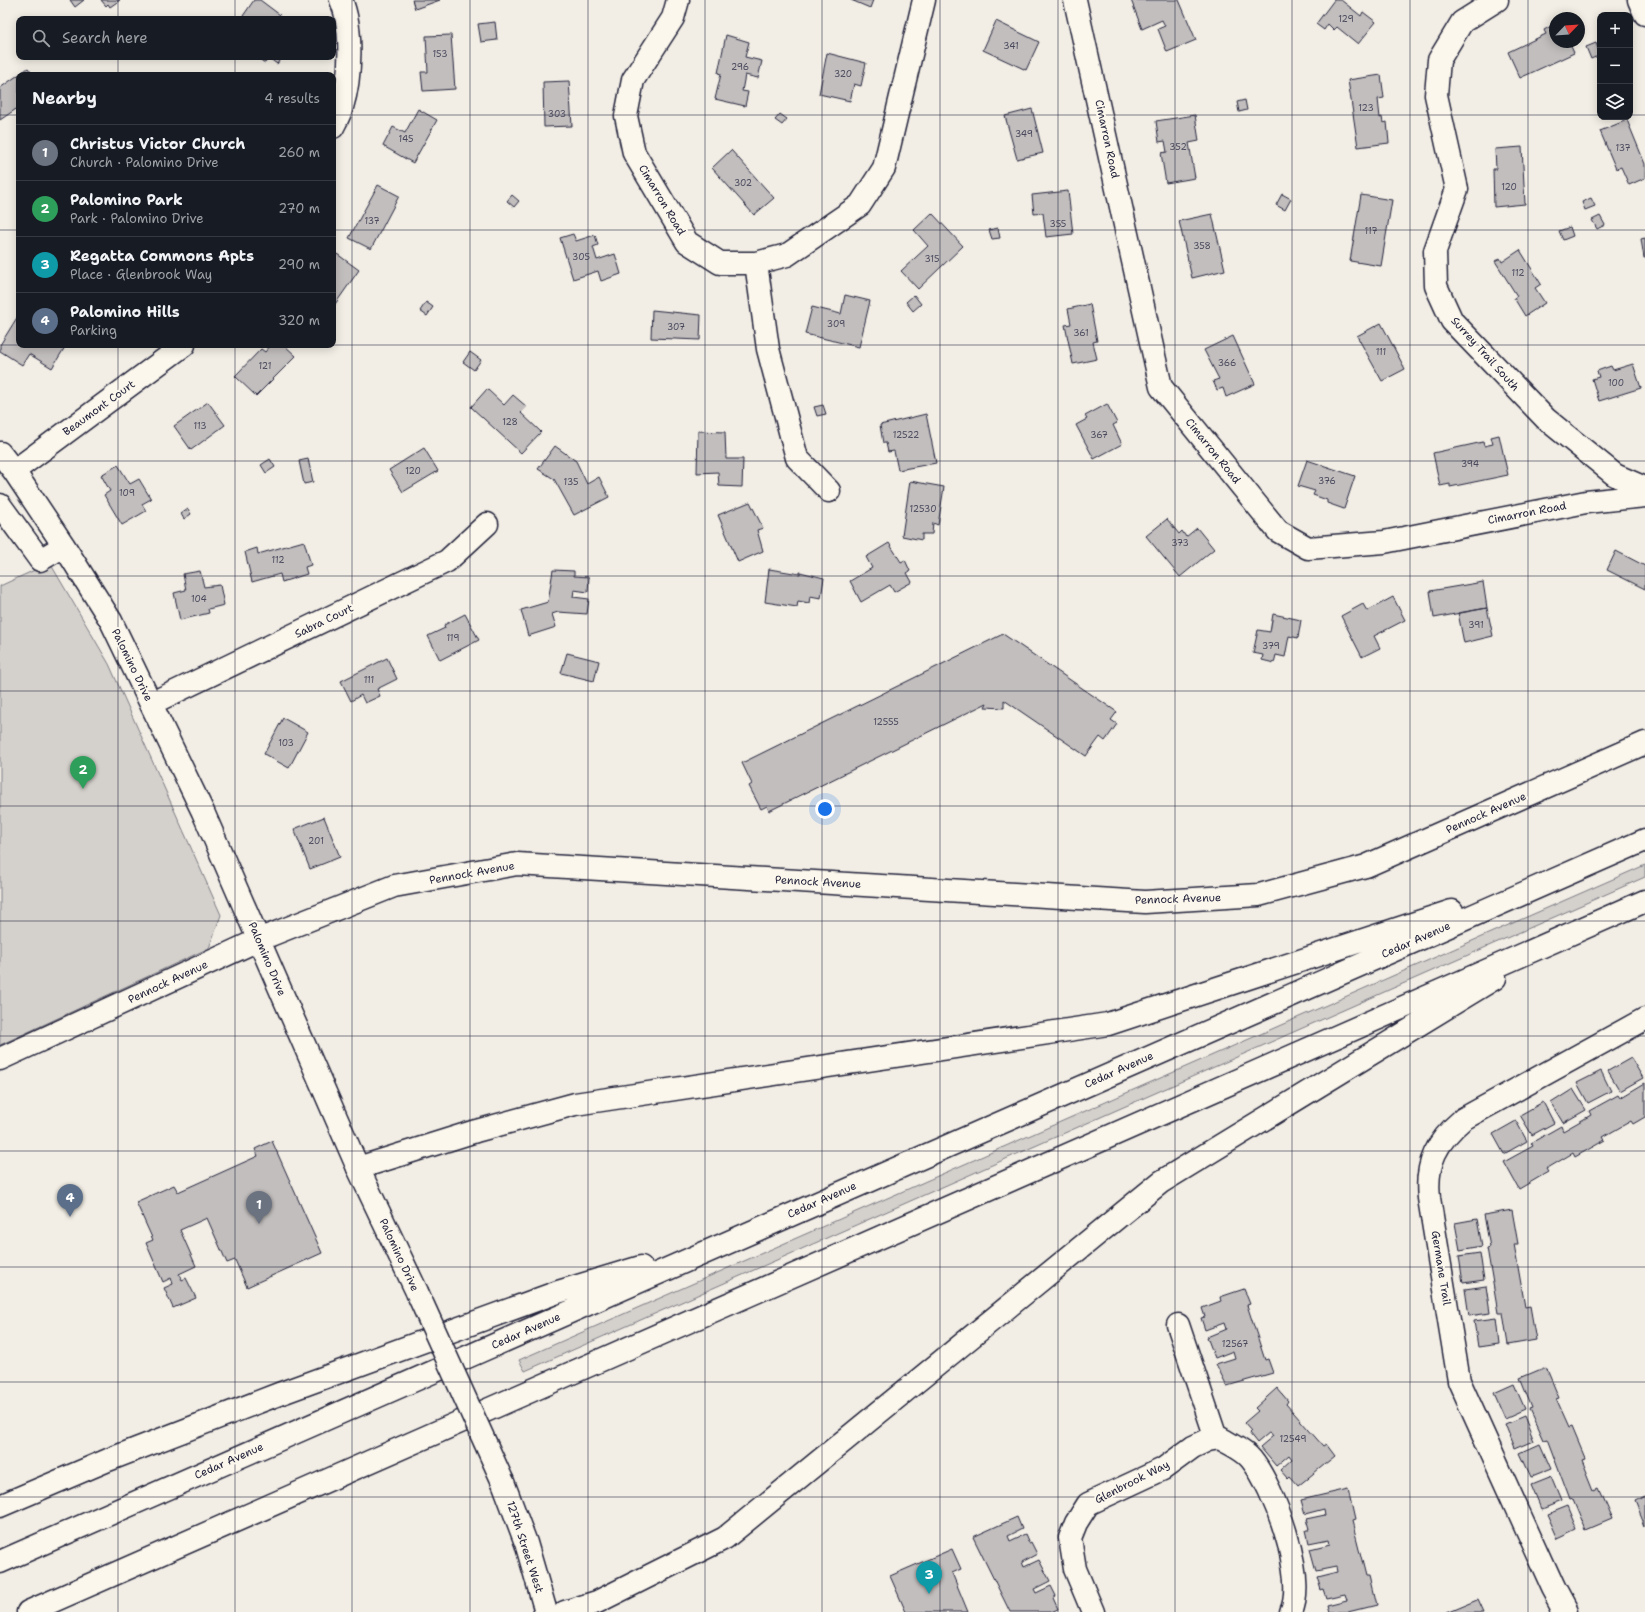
<!DOCTYPE html>
<html lang="en">
<head>
<meta charset="utf-8">
<style>
	body { margin:0; font-family:"Shantell Sans",sans-serif; background:#20242c; color:#f1f3f6 }
	.controls { position:absolute; right:12px; top:12px; display:grid; overflow:hidden; border-radius:8px; box-shadow:0 2px 10px #0003 }
	.controls button { width:36px; height:36px; display:grid; place-items:center; padding:0; border:0; border-bottom:1px solid #363941; background:#171b24; color:#f1f3f6; font:20px sans-serif }
	.compass { position:absolute; left:1549px; top:12px; width:36px; height:36px; border-radius:50%; background:#171b24; box-shadow:0 2px 10px #0003; rotate:65deg }
	.you { position:absolute; left:825px; top:809px; width:14px; height:14px; margin:-10px; border:3px solid #fff; border-radius:50%; background:#1a73e8; box-shadow:0 0 0 6px #1a73e833 }
	.badge { display:grid; place-items:center; width:26px; height:26px; border-radius:50%; background:#7c3aed; color:#fff; font-size:13px; font-weight:700 }
	.pin { position:absolute; translate:-50% -33px; filter:drop-shadow(0 1px 2px #0008) }
	.pin::after { content:''; position:absolute; top:21px; width:14px; height:12px; background:inherit; clip-path:polygon(0 0,100% 0,50% 100%) }
	.list { margin:0; padding:0; list-style:none }
	h2 { display:flex; justify-content:space-between; align-items:center; height:52px; margin:0; padding:0 16px; font-size:17px }
	h2 small { font-size:13px; font-weight:400; color:#9ea1a6 }
	.list li { display:grid; grid-template-columns:26px 1fr auto; gap:12px; align-items:center; box-sizing:border-box; height:56px; padding:0 16px; border-top:1px solid #363941 }
	.list b { display:block; font-size:15px; white-space:nowrap }
	.list p { margin:0; font-size:13px; white-space:nowrap; color:#9ea1a6 }
	.list em { font-size:13px; font-style:normal; color:#9ea1a6 }
	.icon { flex:none; width:22px; height:22px; fill:none; stroke:currentColor; stroke-width:2; stroke-linecap:round; stroke-linejoin:round }
	.map { position:relative; flex:none; width:1645px; height:1612px; overflow:hidden }
	.search { position:absolute; background:#171b24; box-shadow:0 2px 10px #0003; left:16px; top:16px; width:320px; height:44px; display:flex; align-items:center; gap:10px; box-sizing:border-box; padding:0 14px; border-radius:8px; color:#9ea1a6; font-size:15px }
	.panel { position:absolute; background:#171b24; box-shadow:0 2px 10px #0003; left:16px; top:72px; width:320px; height:276px; border-radius:8px }
	.map>svg:first-child { display:block }
	.green { fill:#d4d1cc; stroke:#7b7a84 }
	.building { fill:#c2bebe; stroke:#22223b }
	.lines { fill:none; stroke-linecap:round; stroke-linejoin:round }
	.minor-casing { stroke:#22223b; stroke-width:25 }
	.highway-casing { stroke:#22223b; stroke-width:25 }
	.minor { stroke:#fbf7ec; stroke-width:22 }
	.highway { stroke:#fbf7ec; stroke-width:22 }
	.minor-bridge-casing { stroke:#22223b; stroke-width:25; stroke-linecap:butt }
	.minor-bridge { stroke:#fbf7ec; stroke-width:22 }
	.grid { fill:none; stroke:#22223b; stroke-width:1; stroke-opacity:0.55 }
	.labels { text-anchor:middle; dominant-baseline:central; stroke-width:4; stroke-linejoin:round; paint-order:stroke }
	.number-label { font-size:9px; fill:#4a495c }
	.street-label { font-size:11px; fill:#22223b; stroke:#fbf7ec }
</style>
</head>
<body>
<div class="map">
<svg width="1645" height="1612" viewBox="0 0 1645 1612">
	<rect width="100%" height="100%" fill="#f2eee5"/>
	<filter id="ink" filterUnits="userSpaceOnUse"><feTurbulence type="fractalNoise" baseFrequency=".025" numOctaves="2"/><feDisplacementMap in="SourceGraphic" scale="8" xChannelSelector="R" yChannelSelector="G"/><feConvolveMatrix kernelMatrix="1 2 1 2 8 2 1 2 1" color-interpolation-filters="sRGB"/></filter>
	<g filter="url(#ink)">
		<path class="green" d="M50,563L109,664L221,915L209,948L0,1045V586Z
			M1645,865V877L525,1371L519,1360Z"/>
		<path class="building" d="M70,0H84L75,7Z
			M101,0H120L110,7L108,4L106,6Z
			M254,0H260L280,15L277,19H247L243,16Z
			M412,0H440L415,9Z
			M851,0H873L870,8Z
			M1131,0H1179L1196,40L1167,52L1158,29L1165,26L1162,20L1142,29Z
			M1334,0H1341L1361,16L1363,12L1376,22L1358,44L1337,27L1334,30L1328,24L1324,30L1316,24Z
			M996,21L1039,42L1026,70L983,50Z
			M495,22L497,40L481,42L478,24Z
			M1555,24V42H1569L1574,53L1520,78L1508,52L1546,34L1544,30Z
			M451,35L455,89L423,91L421,72H428L426,36Z
			M726,35L749,42L745,57L762,61L758,78L745,75L742,91L748,92L745,106L715,99L721,74L718,73Z
			M1596,43L1600,55L1591,59L1586,47Z
			M827,53L866,63L861,86L854,84L850,101L819,94Z
			M256,57H282L277,64L269,58L265,63Z
			M28,68L33,75H19V107L0,120V88Z
			M1381,75L1384,98L1378,99L1380,118L1382,117L1383,123L1387,122L1389,143L1358,147L1348,80Z
			M569,81L572,126L544,127L543,82Z
			M1245,100L1247,110L1239,112L1237,102Z
			M418,109L437,120L413,163L383,146L393,127L405,133Z
			M1032,109L1043,153L1017,159L1005,116Z
			M780,114L787,119L782,125L775,120Z
			M1195,115L1199,141L1189,143L1195,178L1166,183L1161,153L1167,152L1165,141L1159,142L1156,121Z
			M1627,120L1645,164V178L1629,185L1621,167L1616,169L1600,131Z
			M1522,147L1525,204L1494,207L1493,169H1496L1495,149Z
			M731,150L774,198L754,215L712,168Z
			M378,185L399,196L371,249L349,238Z
			M1068,191L1073,234L1046,237L1043,213L1034,214L1032,195Z
			M1282,194L1291,199L1285,210L1276,205Z
			M512,195L519,201L514,207L507,201Z
			M1361,195L1392,200L1381,266L1350,261Z
			M1591,198L1595,206L1585,210L1582,202Z
			M932,213L963,246L918,289L901,271L928,246L914,230Z
			M1212,214L1225,270L1192,278L1179,221Z
			M1600,216L1605,225L1597,229L1592,220Z
			M1570,227L1573,236L1563,240L1559,231Z
			M998,228L1000,238L992,239L989,230Z
			M573,234L576,241L595,235L598,245L593,247L597,260L615,254L621,274L601,281L598,271L573,279L560,238Z
			M1645,238V258H1644L1641,239Z
			M1520,250L1541,284L1535,288L1545,303L1525,316L1514,298L1517,296L1495,261L1500,258L1502,262Z
			M337,254L359,270L333,307V260Z
			M845,295L870,301L859,347L805,334L812,307L841,314Z
			M914,295L921,304L913,311L906,302Z
			M426,302L433,307L427,316L420,311Z
			M1090,304L1097,341L1093,342L1097,359L1073,364L1065,325L1071,324L1068,309Z
			M652,310L701,315L700,340L651,338Z
			M18,316L19,345H63L65,347L52,368L29,354L22,365L0,351V345Z
			M1381,323L1405,369L1382,381L1357,336Z
			M1233,336L1255,384L1226,397L1223,388L1217,390L1213,381L1219,379L1204,350Z
			M271,345H284L296,356L256,396L235,376L261,349L265,352Z
			M470,352L481,360L474,370L463,362Z
			M1633,364L1641,388L1599,401L1592,379L1599,377L1597,371L1611,366L1613,370Z
			M487,389L504,405L513,395L527,407L521,413L541,432L521,453L471,407Z
			M208,402L225,425L191,450L174,426Z
			M1107,404L1117,423L1113,425L1122,444L1094,459L1076,425L1087,419L1085,416Z
			M823,405L826,414L817,416L814,407Z
			M926,414L936,463L898,470L894,451L888,452L886,443H883L880,425Z
			M698,431L725,432L726,459H743L742,487L719,486L718,472L697,473Z
			M1499,435L1508,475L1450,487V484L1440,486L1433,453L1483,442L1484,446L1493,444L1491,437Z
			M555,446L576,461L587,484L599,477L609,497L574,515L554,479L538,469Z
			M424,448L438,471L403,492L389,470Z
			M270,459L275,467L266,473L261,465Z
			M308,459L313,482L304,484L299,461Z
			M1307,460L1355,476L1344,509L1327,503V500L1313,495L1315,491L1298,486Z
			M118,465L130,484L139,479L151,499L142,504L146,511L122,525L104,495L110,491L101,475Z
			M910,481L944,487L938,525L933,523L932,534H922V540L902,536Z
			M750,502L763,528L757,530L763,551L738,562L718,515Z
			M188,509L191,514L184,519L181,514Z
			M1167,519L1179,534L1182,531L1186,537L1197,528L1214,549L1180,577L1146,536Z
			M304,541L311,565L305,567L307,574L282,582L280,574L252,582L245,552L257,548L258,554Z
			M889,543L901,562L905,560L910,571L907,573L912,582L894,592L890,585L861,602L850,581L872,568L866,557Z
			M1616,551L1645,566V589L1607,570Z
			M769,569L800,574V572L824,578L821,598L810,596L809,603L798,601L797,607L765,602Z
			M553,570L574,571V576L589,577L588,592L574,590L573,597L589,599L587,614L558,612L552,614L556,627L528,636L521,610L548,602Z
			M200,571L204,587L220,585L224,605L208,609L209,613L180,620L174,593L186,590L183,574Z
			M1483,582L1487,608L1434,618L1430,591Z
			M1393,597L1405,620L1374,636L1380,648L1362,657L1341,616L1363,604L1367,611Z
			M1487,608L1493,636L1464,643L1458,613Z
			M465,614L479,640L440,660L428,636L445,628L444,625Z
			M1273,614L1301,620L1298,638L1289,636L1285,657L1276,655L1274,663L1262,660L1263,655L1253,653L1258,630L1270,632Z
			M1003,634L1117,712L1111,720L1117,724L1105,741L1100,737L1086,756L1004,700V708L985,707L987,703L769,811L767,806L761,809L749,786L752,784L742,763Z
			M567,653L599,661L594,681L561,673Z
			M387,658L397,679L377,689L380,696L365,703L361,695L351,701L341,681Z
			M283,718L308,732L289,768L264,754Z
			M324,817L340,857L310,869L294,829Z
			M1631,1058L1643,1078L1620,1091L1608,1071Z
			M1601,1071L1611,1091L1588,1103L1577,1083Z
			M1645,1083V1117L1633,1124L1631,1121L1603,1137L1605,1140L1575,1157L1573,1153L1546,1169L1548,1172L1519,1189L1504,1162L1533,1146L1531,1143L1561,1126L1563,1131L1591,1115L1589,1111L1618,1095L1620,1098Z
			M1573,1089L1586,1110L1563,1123L1551,1103Z
			M1543,1102L1554,1123L1532,1135L1520,1115Z
			M1516,1121L1527,1141L1504,1154L1493,1134Z
			M272,1141L322,1253L247,1287L235,1260L227,1263L207,1218L180,1230L196,1266L179,1274L182,1280L186,1278L196,1298L173,1308L164,1288L173,1284L171,1278L163,1282L146,1243L153,1240L136,1202L174,1185L178,1192L258,1156L255,1149Z
			M1512,1210L1518,1244H1514L1525,1307L1530,1306L1536,1340L1508,1345L1503,1313H1498L1487,1248L1490,1247L1484,1215Z
			M1477,1219L1482,1246L1460,1250L1455,1223Z
			M1480,1253L1484,1280L1463,1283L1459,1256Z
			M1486,1286L1490,1313L1469,1316L1465,1289Z
			M1244,1289L1250,1304L1247,1305L1265,1360L1268,1359L1273,1373L1227,1386L1216,1364L1235,1358L1233,1351L1215,1358L1207,1337L1226,1329L1224,1323L1205,1330L1201,1318L1205,1317L1202,1308L1221,1301L1220,1297Z
			M1496,1318L1499,1344L1478,1347L1474,1321Z
			M1546,1367L1559,1398L1556,1399L1569,1428L1572,1427L1585,1458L1582,1459L1594,1489L1598,1487L1612,1519L1586,1530L1573,1499L1570,1500L1547,1439L1543,1440L1529,1409L1532,1408L1520,1378Z
			M1514,1384L1525,1409L1505,1418L1494,1393Z
			M1277,1388L1288,1401L1286,1404L1323,1446L1326,1444L1335,1456L1298,1486L1290,1477L1288,1479L1280,1470L1292,1459L1289,1455L1276,1466L1260,1447L1273,1436L1270,1432L1257,1443L1249,1433L1251,1431L1244,1423L1258,1411L1255,1408Z
			M1524,1416L1534,1441L1515,1449L1505,1424Z
			M1540,1444L1551,1469L1531,1477L1520,1453Z
			M1551,1477L1561,1501L1541,1509L1531,1485Z
			M1348,1489L1355,1520L1352,1521L1366,1576H1369L1376,1605L1348,1612H1329L1327,1605L1347,1600L1345,1594L1326,1598L1323,1589L1321,1590L1317,1577L1337,1572L1336,1567L1316,1571L1310,1549L1330,1544L1329,1539L1309,1543L1306,1530H1309L1306,1519L1325,1515L1324,1509L1305,1514L1301,1500Z
			M1645,1497V1526L1635,1502Z
			M1567,1506L1577,1530L1558,1539L1547,1514Z
			M1017,1517L1022,1529L1008,1536L1010,1541L1025,1534L1029,1543L1031,1542L1037,1554L1022,1562L1024,1567L1039,1560L1050,1581L1034,1589L1036,1593L1051,1586L1056,1596L1053,1598L1058,1609L1051,1612H1010L973,1537Z
			M952,1549L961,1569L952,1573L968,1612H906L890,1576Z
			M1478,1599L1484,1612H1447Z"/>
		<g class="lines">
			<g class="minor-casing">
				<path id="minor" d="M678,0L673,18L633,80L626,116L634,153L687,242L720,263H756L787,255L860,205L884,168L924,0
					M1075,0L1161,387L1278,531L1308,548L1384,542L1586,502L1645,496
					M1497,0L1462,22L1439,60L1436,95L1457,189L1435,251L1436,286L1452,321L1546,419L1615,475L1645,488
					M1639,0L1645,14
					M333,127C336,121 340,114 342,107C351,78 353,28 341,0
					M756,263L768,349L797,458L829,491
					M0,453L14,471L64,546L111,621L203,812L358,1168L417,1292
					M14,471L184,345
					M0,505L40,560L64,546
					M152,703L447,561L487,524
					M0,1059L258,940L394,886L517,864L1145,902L1259,895L1366,866L1645,743
					M1178,1325L1216,1438
					M503,1482L526,1543L546,1612
					M1093,1612L1075,1569L1070,1538L1076,1523L1088,1504L1163,1469L1193,1447L1208,1440L1220,1438C1229,1444 1244,1450 1251,1459C1274,1487 1307,1577 1291,1612
					M1566,1612L1553,1588L1459,1381L1429,1198C1425,1163 1437,1141 1463,1119L1645,1019"/>
			</g>
			<g class="highway-casing">
				<path id="highway" d="M358,1168L476,1131L575,1104L1108,1024L1452,911
					M0,1506L108,1460L279,1394L558,1292L641,1267
					M0,1562L1645,840
					M28,1612L1645,901
					M565,1612L597,1602L725,1538L1161,1182L1495,978"/>
			</g>
			<use href="#minor" class="minor"/>
			<use href="#highway" class="highway"/>
			<g class="minor-bridge-casing">
				<path id="minor-bridge" d="M417,1292L503,1482"/>
			</g>
			<use href="#minor-bridge" class="minor-bridge"/>
		</g>
	</g>
	<path class="grid" d="M118,0V19M235,0V19M352,0V1612M470,0V1612M588,0V1612M705,0V1612M822,0V1612M940,0V1612M1058,0V1612M1175,0V1612M1292,0V1612M1410,0V1612M1528,0V1612M118,57V75M235,57V75M0,115H19M333,115H1600M1630,115H1645M0,230H19M333,230H1645M0,345H1645M118,345V1612M235,345V1612M0,461H1645M0,576H1645M0,691H1645M0,806H1645M0,921H1645M0,1036H1645M0,1151H1645M0,1267H1645M0,1382H1645M0,1497H1645"/>
	<g class="labels">
		<g class="number-label">
			<text x="1346" y="19">129</text>
			<text x="1011" y="46">341</text>
			<text x="440" y="54">153</text>
			<text x="740" y="67">296</text>
			<text x="843" y="74">320</text>
			<text x="1366" y="108">123</text>
			<text x="557" y="114">303</text>
			<text x="1024" y="134">349</text>
			<text x="406" y="139">145</text>
			<text x="1178" y="147">352</text>
			<text x="1623" y="148">137</text>
			<text x="743" y="183">302</text>
			<text x="1509" y="187">120</text>
			<text x="372" y="221">137</text>
			<text x="1058" y="224">355</text>
			<text x="1371" y="231">117</text>
			<text x="1202" y="246">358</text>
			<text x="581" y="257">305</text>
			<text x="932" y="259">315</text>
			<text x="1518" y="273">112</text>
			<text x="836" y="324">309</text>
			<text x="676" y="327">307</text>
			<text x="1081" y="333">361</text>
			<text x="1381" y="352">111</text>
			<text x="1227" y="363">366</text>
			<text x="265" y="366">121</text>
			<text x="1616" y="383">100</text>
			<text x="510" y="422">128</text>
			<text x="200" y="426">113</text>
			<text x="906" y="435">12522</text>
			<text x="1099" y="435">367</text>
			<text x="1470" y="464">394</text>
			<text x="413" y="471">120</text>
			<text x="1327" y="481">376</text>
			<text x="571" y="482">135</text>
			<text x="127" y="493">109</text>
			<text x="923" y="509">12530</text>
			<text x="1180" y="543">373</text>
			<text x="278" y="560">112</text>
			<text x="199" y="599">104</text>
			<text x="1476" y="625">391</text>
			<text x="453" y="638">119</text>
			<text x="1271" y="646">379</text>
			<text x="369" y="680">111</text>
			<text x="886" y="722">12555</text>
			<text x="286" y="743">103</text>
			<text x="316" y="841">201</text>
			<text x="1235" y="1344">12567</text>
			<text x="1293" y="1439">12549</text>
		</g>
		<g class="street-label">
			<text transform="translate(1107 139) rotate(78)">Cimarron Road</text>
			<text transform="translate(662 200) rotate(59)">Cimarron Road</text>
			<text transform="translate(1485 354) rotate(48)">Surrey Trail South</text>
			<text transform="translate(99 408) rotate(-36)">Beaumont Court</text>
			<text transform="translate(1213 451) rotate(51)">Cimarron Road</text>
			<text transform="translate(1527 513) rotate(-11)">Cimarron Road</text>
			<text transform="translate(324 621) rotate(-26)">Sabra Court</text>
			<text transform="translate(132 665) rotate(64)">Palomino Drive</text>
			<text transform="translate(1486 813) rotate(-24)">Pennock Avenue</text>
			<text transform="translate(472 873) rotate(-10)">Pennock Avenue</text>
			<text transform="translate(818 882) rotate(3)">Pennock Avenue</text>
			<text transform="translate(1178 899) rotate(-2)">Pennock Avenue</text>
			<text transform="translate(1416 940) rotate(-24)">Cedar Avenue</text>
			<text transform="translate(267 959) rotate(67)">Palomino Drive</text>
			<text transform="translate(168 982) rotate(-25)">Pennock Avenue</text>
			<text transform="translate(1119 1070) rotate(-24)">Cedar Avenue</text>
			<text transform="translate(822 1200) rotate(-24)">Cedar Avenue</text>
			<text transform="translate(399 1255) rotate(65)">Palomino Drive</text>
			<text transform="translate(1441 1268) rotate(81)">Germane Trail</text>
			<text transform="translate(526 1331) rotate(-24)">Cedar Avenue</text>
			<text transform="translate(229 1461) rotate(-24)">Cedar Avenue</text>
			<text transform="translate(1132 1482) rotate(-27)">Glenbrook Way</text>
			<text transform="translate(525 1547) rotate(72)">127th Street West</text>
		</g>
	</g>
</svg>
<div class="controls">
<button>+</button>
<button>−</button>
<button><svg class="icon" aria-label="layers" viewBox="0 0 24 24"><path d="M12 4l9 5-9 5-9-5zM3 14l9 5 9-5"/></svg></button>
</div>
<svg class="compass" viewBox="-18 -18 36 36"><path d="M0-13l5 13h-10z" fill="#e53935"/><path d="M0 13l5-13h-10z" fill="#9ea1a6"/></svg>
<div class="you"></div>
<div class="pin badge" style="left:259px;top:1224px;background:#6b7280">1</div>
<div class="pin badge" style="left:83px;top:789px;background:#2e9e5b">2</div>
<div class="pin badge" style="left:929px;top:1594px;background:#0f9aa8">3</div>
<div class="pin badge" style="left:70px;top:1217px;background:#5c6f8a">4</div>
<div class="search"><svg class="icon" aria-label="search" viewBox="0 0 24 24"><circle cx="10" cy="10" r="6"/><path d="M15 15l6 6"/></svg>Search here</div>
<section class="panel">
<h2>Nearby<small>4 results</small></h2>
<ul class="list">
<li><span class="badge" style="background:#6b7280">1</span><div><b>Christus Victor Church</b><p>Church · Palomino Drive</p></div><em>260 m</em></li>
<li><span class="badge" style="background:#2e9e5b">2</span><div><b>Palomino Park</b><p>Park · Palomino Drive</p></div><em>270 m</em></li>
<li><span class="badge" style="background:#0f9aa8">3</span><div><b>Regatta Commons Apts</b><p>Place · Glenbrook Way</p></div><em>290 m</em></li>
<li><span class="badge" style="background:#5c6f8a">4</span><div><b>Palomino Hills</b><p>Parking</p></div><em>320 m</em></li>
</ul>
</section>
</div>
</body>
</html>
